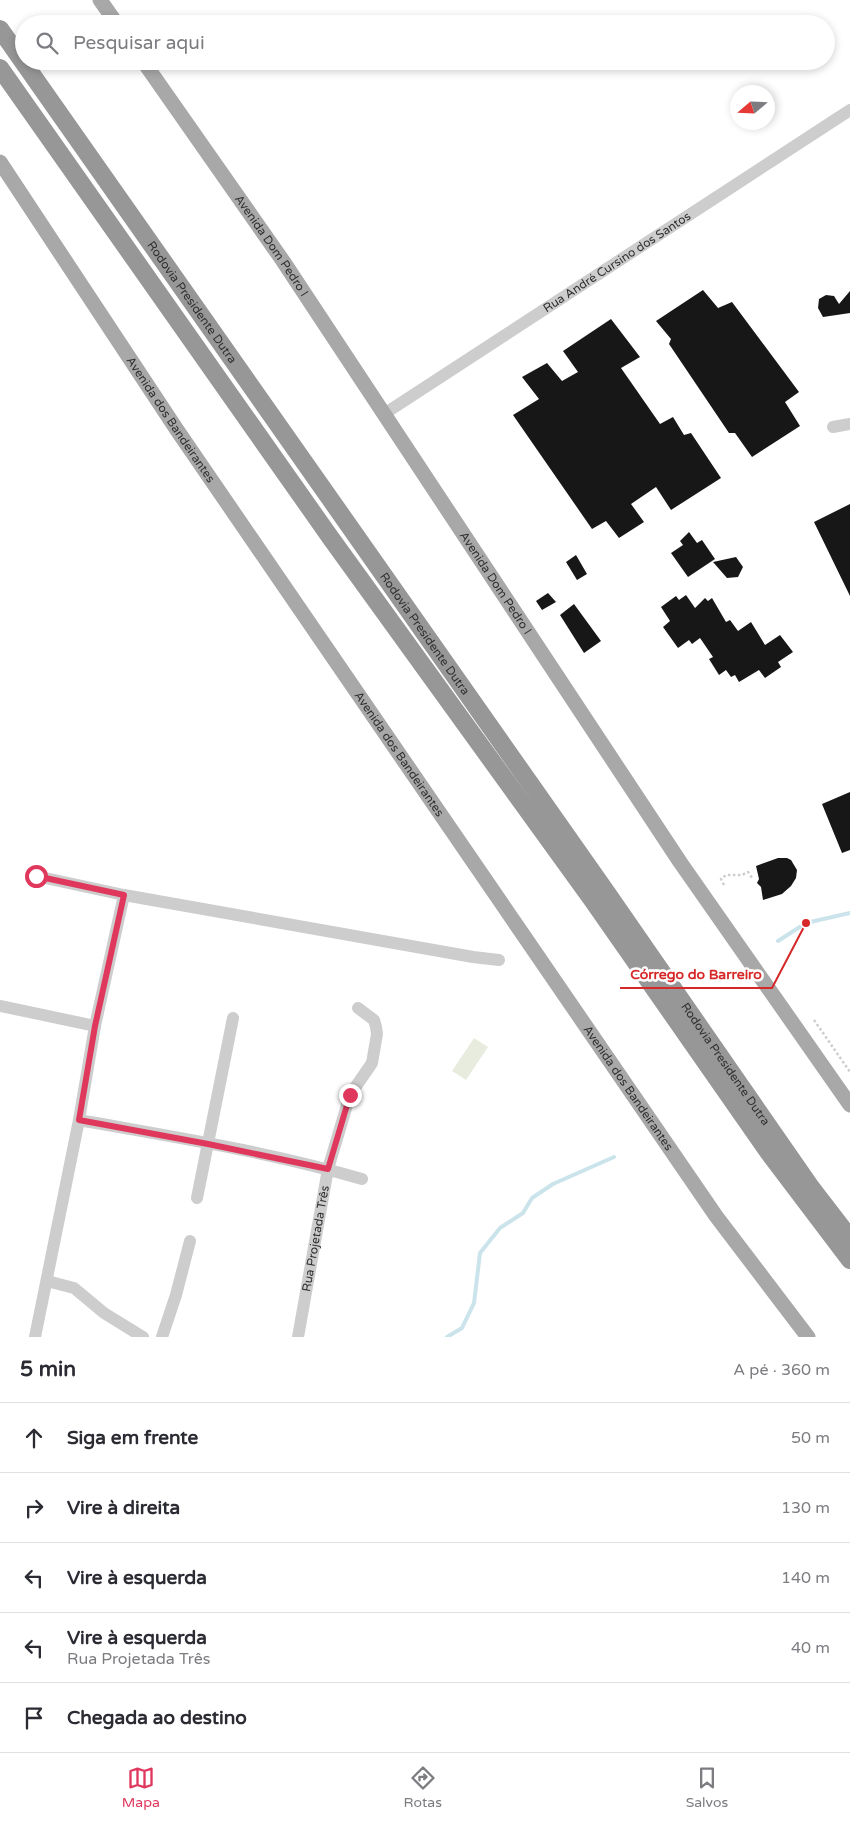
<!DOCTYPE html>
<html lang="pt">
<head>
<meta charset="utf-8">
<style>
	body { margin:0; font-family:"Varela Round",sans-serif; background:#f7f7f7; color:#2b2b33 }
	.compass { position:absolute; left:730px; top:85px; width:45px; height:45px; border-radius:50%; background:#fff; box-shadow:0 2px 8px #0003; rotate:251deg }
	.stop { position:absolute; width:15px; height:15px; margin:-11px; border:4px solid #e0385d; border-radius:50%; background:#fff }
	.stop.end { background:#e0385d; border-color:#fff; box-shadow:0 1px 5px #0008 }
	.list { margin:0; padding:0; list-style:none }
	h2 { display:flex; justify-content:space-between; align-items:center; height:65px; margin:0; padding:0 20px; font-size:21px }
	h2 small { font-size:16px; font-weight:400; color:#7c7c81 }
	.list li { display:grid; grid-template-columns:32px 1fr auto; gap:15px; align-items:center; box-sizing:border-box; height:70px; padding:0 20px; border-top:1px solid #e1e1e2 }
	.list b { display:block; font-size:19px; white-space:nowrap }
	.list p { margin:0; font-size:16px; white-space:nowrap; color:#7c7c81 }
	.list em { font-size:16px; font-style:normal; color:#7c7c81 }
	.icon { flex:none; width:28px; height:28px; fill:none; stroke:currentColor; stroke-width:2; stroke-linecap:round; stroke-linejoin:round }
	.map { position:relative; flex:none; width:850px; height:1337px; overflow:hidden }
	.search { position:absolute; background:#fff; box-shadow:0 2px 8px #0003; left:15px; right:15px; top:15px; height:55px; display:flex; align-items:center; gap:12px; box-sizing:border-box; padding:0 18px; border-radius:28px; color:#7c7c81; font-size:19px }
	.sheet { height:415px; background:#fff }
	nav { display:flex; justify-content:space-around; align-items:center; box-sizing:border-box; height:70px; border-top:1px solid #e1e1e2; background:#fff; font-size:14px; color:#7c7c81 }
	nav a { display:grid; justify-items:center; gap:2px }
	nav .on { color:#e0385d }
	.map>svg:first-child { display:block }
	.green { fill:#e8ecde }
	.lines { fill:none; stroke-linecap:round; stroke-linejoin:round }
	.stream { stroke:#cbe4eb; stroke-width:4 }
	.building { fill:#171717 }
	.path { stroke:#cdcdcd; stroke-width:2.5; stroke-dasharray:2.5 2.5; stroke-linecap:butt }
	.minor { stroke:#cdcdcd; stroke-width:12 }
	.major { stroke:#a8a8a8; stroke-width:15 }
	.highway { stroke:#979797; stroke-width:18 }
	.route { stroke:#e0385d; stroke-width:6 }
	.labels { text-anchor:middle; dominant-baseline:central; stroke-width:5; stroke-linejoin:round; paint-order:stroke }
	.street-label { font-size:12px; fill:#303030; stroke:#fff }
	.leader { fill:none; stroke:#d62828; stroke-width:2 }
	.callout-dot { fill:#d62828; stroke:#fff; stroke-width:2 }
	.callout-label { font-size:14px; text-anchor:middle; font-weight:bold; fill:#d62828; stroke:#fff; stroke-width:5; stroke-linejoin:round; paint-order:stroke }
</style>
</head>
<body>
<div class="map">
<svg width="850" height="1337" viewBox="0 0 850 1337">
	<rect width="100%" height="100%" fill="#fff"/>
	<path class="green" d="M474,1038L488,1047L466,1080L452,1071Z"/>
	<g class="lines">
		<path class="stream" d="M778,941L806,923L850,913
			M447,1337L462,1328L474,1303L480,1253L500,1228L523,1213L532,1198L553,1184L614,1157"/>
	</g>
	<path class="building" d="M703,290L718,308L732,302L799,392L785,402L800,426L752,457L735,433H729L669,344L671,339L656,321Z
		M850,291V313L823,317L818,308L819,299L826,295L834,296L839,304Z
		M611,319L640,357L621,368L660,424L673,417L684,435L691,433L721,478L671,510L656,487L631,504L644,522L619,538L606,521L592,529L513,415L539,399L522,377L547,363L562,381L578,372L563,351Z
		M850,504V596L814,522Z
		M689,532L697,543L702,540L715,559L688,577L671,553L683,545L680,541Z
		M576,555L587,574L577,580L566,562Z
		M736,557L743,567L738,577L727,578L713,562Z
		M548,593L556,602L542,610L536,601Z
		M686,595L695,608L705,598L708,601L712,598L726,622L730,620L738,631L751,622L765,645L780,635L793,652L778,662L781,667L765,678L759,670L739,682L735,675L731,677L726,670L719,675L709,659L713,657L700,638L692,644L689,640L678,648L663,627L670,621L661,607L676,596L679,600Z
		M574,604L601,641L584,653L560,615Z
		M850,792V850L842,853L822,804Z
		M778,858H787L791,860L797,870L796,878L791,886L782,894L763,900L761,887L757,883L759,879L756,866Z"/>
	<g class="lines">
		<path class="path" d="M724,885L721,879L726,875H742L748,872L753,879
			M814,1020L850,1072"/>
		<g class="minor">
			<path id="s1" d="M384,414L850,110"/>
			<path d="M833,427L850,424"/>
			<path d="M36,876L124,895L473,957L499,960"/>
			<path d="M1,1006L95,1026"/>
			<path d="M79,1120C174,1137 270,1152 362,1179"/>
			<path d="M197,1198L233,1018"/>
			<path d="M47,1281L74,1288L104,1313L143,1337"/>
			<path d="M35,1337L79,1120L95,1026L124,895"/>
			<path d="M162,1337L176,1295L190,1241"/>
			<path id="s2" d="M298,1337L328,1169L350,1095L372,1063L377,1034L376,1027L374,1020L358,1008"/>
		</g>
		<g class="major">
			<path d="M100,0L117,24"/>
			<path id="s3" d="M143,61L283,261L680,862L850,1105"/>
			<path id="s4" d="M0,162L177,430L524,936L716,1216L808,1337"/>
		</g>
		<g class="highway">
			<path id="s5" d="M0,29L607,893L810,1186L850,1238"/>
			<path d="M0,68L330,537L593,901L769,1153L850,1260"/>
		</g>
	</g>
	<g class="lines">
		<path class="route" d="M36,876L124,895L95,1026L79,1120L208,1144L328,1169L350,1095"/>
	</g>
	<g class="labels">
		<g class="street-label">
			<text stroke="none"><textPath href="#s3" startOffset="225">Avenida Dom Pedro I</textPath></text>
			<text stroke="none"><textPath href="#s1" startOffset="278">Rua André Cursino dos Santos</textPath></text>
			<text stroke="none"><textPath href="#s5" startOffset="334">Rodovia Presidente Dutra</textPath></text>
			<text stroke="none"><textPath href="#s4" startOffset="309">Avenida dos Bandeirantes</textPath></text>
			<text stroke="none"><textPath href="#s3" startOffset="630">Avenida Dom Pedro I</textPath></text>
			<text stroke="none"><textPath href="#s5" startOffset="739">Rodovia Presidente Dutra</textPath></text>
			<text stroke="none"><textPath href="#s4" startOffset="714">Avenida dos Bandeirantes</textPath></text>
			<text stroke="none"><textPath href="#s5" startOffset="1264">Rodovia Presidente Dutra</textPath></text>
			<text stroke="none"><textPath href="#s4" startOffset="1119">Avenida dos Bandeirantes</textPath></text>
			<text stroke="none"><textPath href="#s2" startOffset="100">Rua Projetada Três</textPath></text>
		</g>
	</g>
	<path class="leader" d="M806 923L772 988H620"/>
	<circle class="callout-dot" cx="806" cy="923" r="5"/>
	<g class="callout-label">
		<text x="696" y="979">Córrego do Barreiro</text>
	</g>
</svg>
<svg class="compass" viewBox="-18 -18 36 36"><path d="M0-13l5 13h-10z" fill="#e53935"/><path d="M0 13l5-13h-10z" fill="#7c7c81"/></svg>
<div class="stop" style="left:36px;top:876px"></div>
<div class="stop end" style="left:350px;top:1095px"></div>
<div class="search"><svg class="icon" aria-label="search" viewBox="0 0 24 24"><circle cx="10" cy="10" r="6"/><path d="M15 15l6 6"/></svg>Pesquisar aqui</div>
</div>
<section class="sheet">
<h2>5 min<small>A pé · 360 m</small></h2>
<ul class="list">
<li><svg class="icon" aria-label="ahead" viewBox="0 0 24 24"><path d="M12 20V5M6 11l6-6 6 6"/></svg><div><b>Siga em frente</b></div><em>50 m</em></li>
<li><svg class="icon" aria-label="right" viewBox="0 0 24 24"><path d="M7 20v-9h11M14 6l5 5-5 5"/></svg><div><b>Vire à direita</b></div><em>130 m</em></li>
<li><svg class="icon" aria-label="left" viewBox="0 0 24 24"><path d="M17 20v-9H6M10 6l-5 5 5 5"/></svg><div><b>Vire à esquerda</b></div><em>140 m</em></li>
<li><svg class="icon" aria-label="left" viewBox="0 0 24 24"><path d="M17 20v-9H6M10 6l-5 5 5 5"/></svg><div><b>Vire à esquerda</b><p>Rua Projetada Três</p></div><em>40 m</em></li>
<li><svg class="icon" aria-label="arrive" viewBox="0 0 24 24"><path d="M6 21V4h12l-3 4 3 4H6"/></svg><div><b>Chegada ao destino</b></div></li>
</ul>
</section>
<nav>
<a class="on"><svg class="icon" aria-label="map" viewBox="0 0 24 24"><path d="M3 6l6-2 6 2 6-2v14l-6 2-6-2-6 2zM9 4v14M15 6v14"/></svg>Mapa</a>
<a><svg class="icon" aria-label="directions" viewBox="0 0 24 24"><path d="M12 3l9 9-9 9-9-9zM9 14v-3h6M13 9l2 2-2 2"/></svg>Rotas</a>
<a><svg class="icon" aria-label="saved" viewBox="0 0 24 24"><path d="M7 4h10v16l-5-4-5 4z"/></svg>Salvos</a>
</nav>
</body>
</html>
